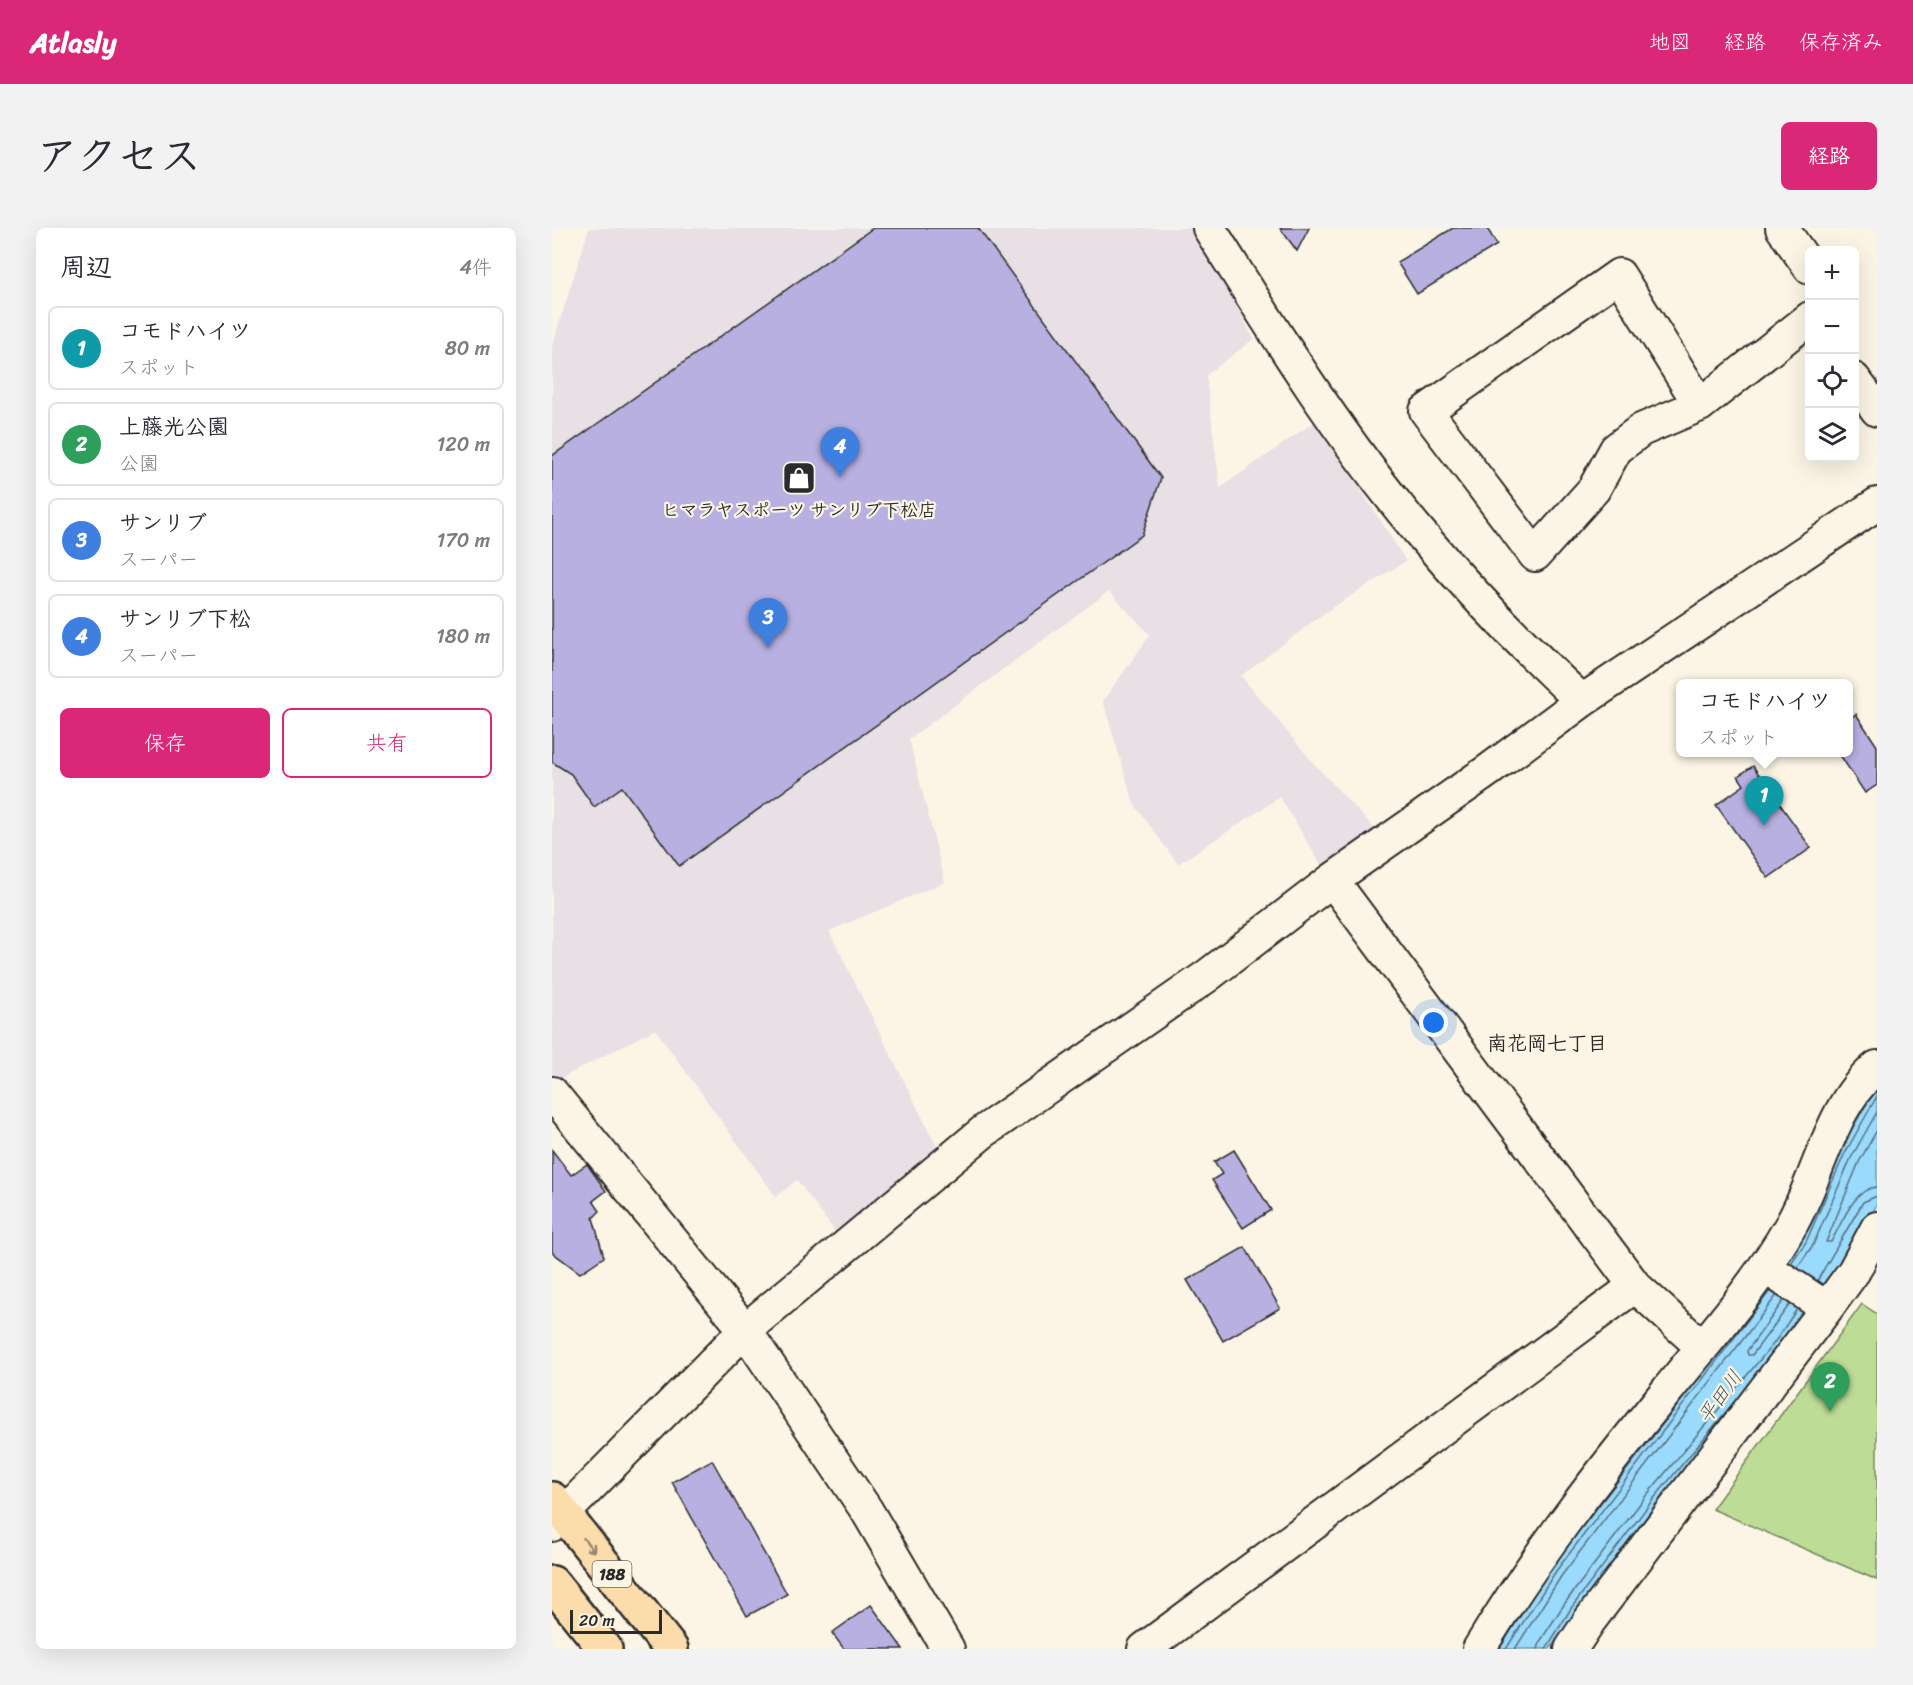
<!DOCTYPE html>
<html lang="ja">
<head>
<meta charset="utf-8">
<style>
	body { margin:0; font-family:Sriracha,"Klee One",sans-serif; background:#f2f2f3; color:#2b2b33 }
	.controls { position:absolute; right:18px; top:18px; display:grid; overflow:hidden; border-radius:9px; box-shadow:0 6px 24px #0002 }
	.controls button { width:54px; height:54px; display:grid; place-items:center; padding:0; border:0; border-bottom:2px solid #e1e1e2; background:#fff; color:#2b2b33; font:30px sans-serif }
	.scale { position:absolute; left:18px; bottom:15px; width:92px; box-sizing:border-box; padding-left:6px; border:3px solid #2b2b2b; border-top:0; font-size:16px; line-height:21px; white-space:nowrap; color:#2b2b2b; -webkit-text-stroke:4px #fcf5e5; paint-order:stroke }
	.you { position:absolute; left:882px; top:795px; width:21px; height:21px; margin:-15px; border:4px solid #fff; border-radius:50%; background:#1a73e8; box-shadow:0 0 0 9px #1a73e833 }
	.badge { display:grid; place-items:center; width:39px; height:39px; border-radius:50%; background:#db2777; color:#fff; font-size:20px; font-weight:700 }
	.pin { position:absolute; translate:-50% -50px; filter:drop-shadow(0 2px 3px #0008) }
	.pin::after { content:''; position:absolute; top:32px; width:21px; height:18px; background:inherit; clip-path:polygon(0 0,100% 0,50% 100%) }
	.popup { position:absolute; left:1124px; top:451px; width:177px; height:78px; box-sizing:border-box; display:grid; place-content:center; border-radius:9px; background:#fff; filter:drop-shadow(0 2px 4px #0005); font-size:20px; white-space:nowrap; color:#7c7c81 }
	.popup b { font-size:22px; color:#2b2b33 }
	.popup::after { content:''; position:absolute; left:50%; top:100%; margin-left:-12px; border:12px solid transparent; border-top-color:#fff }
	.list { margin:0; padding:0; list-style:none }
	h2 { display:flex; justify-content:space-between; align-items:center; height:78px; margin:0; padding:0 24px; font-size:26px }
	h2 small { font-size:20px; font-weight:400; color:#7c7c81 }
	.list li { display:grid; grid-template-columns:39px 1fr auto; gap:18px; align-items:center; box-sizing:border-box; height:84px; margin:0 12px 12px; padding:0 12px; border:2px solid #e1e1e2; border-radius:9px }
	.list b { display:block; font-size:22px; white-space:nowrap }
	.list p { margin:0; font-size:20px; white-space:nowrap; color:#7c7c81 }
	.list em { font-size:20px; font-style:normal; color:#7c7c81 }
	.actions { display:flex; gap:12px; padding:18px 24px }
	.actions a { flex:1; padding:14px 0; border:2px solid #db2777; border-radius:9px; text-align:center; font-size:21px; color:#db2777 }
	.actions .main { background:#db2777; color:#fff }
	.icon { flex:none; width:33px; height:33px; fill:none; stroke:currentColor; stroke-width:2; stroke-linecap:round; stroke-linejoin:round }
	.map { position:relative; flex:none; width:1325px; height:1421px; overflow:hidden; border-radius:9px }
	header { display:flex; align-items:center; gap:36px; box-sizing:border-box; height:84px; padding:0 30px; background:#db2777; color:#fff }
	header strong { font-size:28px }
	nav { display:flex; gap:33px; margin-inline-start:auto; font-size:21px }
	.intro { display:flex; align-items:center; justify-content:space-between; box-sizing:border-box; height:144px; padding:0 36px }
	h1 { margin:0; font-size:42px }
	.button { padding:15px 27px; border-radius:9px; background:#db2777; color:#fff; font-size:21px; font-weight:700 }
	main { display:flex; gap:36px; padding:0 36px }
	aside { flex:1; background:#fff; border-radius:9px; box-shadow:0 6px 24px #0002 }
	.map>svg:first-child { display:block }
	.built { fill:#e8e0e4 }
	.green { fill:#bddd96; stroke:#748460; stroke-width:1.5 }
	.water { fill:#9adafc; stroke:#6e94a8; stroke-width:1.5 }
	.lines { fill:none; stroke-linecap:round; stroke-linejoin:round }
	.shore { stroke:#57717f; stroke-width:1.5 }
	.building { fill:#b8b0e1; stroke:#2b2b2b; stroke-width:1.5 }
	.street-casing { stroke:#2b2b2b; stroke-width:36 }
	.highway-casing { stroke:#2b2b2b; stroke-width:38 }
	.street { stroke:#fcf5e5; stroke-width:32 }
	.highway { stroke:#fddcac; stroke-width:33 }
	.oneway { stroke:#94846c }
	.labels { text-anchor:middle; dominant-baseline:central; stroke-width:4.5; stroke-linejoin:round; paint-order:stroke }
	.shield { fill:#fcf5e5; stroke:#6a6863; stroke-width:1.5 }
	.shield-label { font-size:16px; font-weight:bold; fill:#2b2b2b }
	.poi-label { font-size:18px; font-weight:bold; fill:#2b2b2b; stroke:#fcf5e5 }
	.neighbourhood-label { font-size:20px; font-weight:bold; fill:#2b2b2b; stroke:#fcf5e5 }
	.water-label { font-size:20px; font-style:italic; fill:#47575f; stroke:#fcf5e5 }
</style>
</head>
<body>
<header>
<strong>Atlasly</strong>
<nav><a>地図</a><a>経路</a><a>保存済み</a></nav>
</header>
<div class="intro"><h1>アクセス</h1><a class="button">経路</a></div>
<main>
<aside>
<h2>周辺<small>4件</small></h2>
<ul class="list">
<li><span class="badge" style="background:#0f9aa8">1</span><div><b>コモドハイツ</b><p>スポット</p></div><em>80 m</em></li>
<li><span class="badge" style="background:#2e9e5b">2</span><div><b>上藤光公園</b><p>公園</p></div><em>120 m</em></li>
<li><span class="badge" style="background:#3f7fe0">3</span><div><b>サンリブ</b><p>スーパー</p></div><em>170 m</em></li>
<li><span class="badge" style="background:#3f7fe0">4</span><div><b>サンリブ下松</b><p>スーパー</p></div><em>180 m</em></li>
</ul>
<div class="actions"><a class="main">保存</a><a>共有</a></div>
</aside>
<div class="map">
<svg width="1325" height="1421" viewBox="0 0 1325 1421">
	<rect width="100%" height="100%" fill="#fcf5e5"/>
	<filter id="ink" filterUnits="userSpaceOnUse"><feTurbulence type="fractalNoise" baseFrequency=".0167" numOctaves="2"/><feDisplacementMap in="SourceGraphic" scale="12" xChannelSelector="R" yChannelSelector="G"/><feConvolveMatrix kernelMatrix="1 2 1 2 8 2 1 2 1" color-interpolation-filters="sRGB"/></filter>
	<g filter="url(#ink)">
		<path class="built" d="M37,0H638L666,42L702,111L654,147L668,260L765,192L854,333L775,383L689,448L764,538L834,613L777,650L728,569L626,636L582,576L551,473L598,407L557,363L357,511L393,654L277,703L390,929L286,1008L245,952L224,969L103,801L0,855V118Z"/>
		<path class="green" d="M1310,1076L1325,1086V1352L1160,1281Z"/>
		<path class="water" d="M1325,858V975L1318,993L1232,1123L1103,1277L998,1421H947L999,1339L1167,1124L1249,1011L1287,924Z"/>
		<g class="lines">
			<path class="shore" d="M1325,902L1307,934L1274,1014H1279C1290,995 1302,960 1325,959
				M1239,1035L1254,1014L1292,927L1325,868
				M1245,1040L1261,1017L1299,930L1325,884
				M1265,1053L1311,974L1325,968
				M1232,1072L1195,1123L1196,1127H1200L1238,1076
				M954,1421L1004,1343L1218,1063
				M963,1421L1010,1347L1225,1067
				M986,1421L989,1412L1013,1375L1093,1269L1222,1115L1245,1081
				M994,1421L1020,1379L1099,1274L1182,1174"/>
		</g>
		<path class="building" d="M321,0H426L609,250L590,307L127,638L70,559L42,579L19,546L0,534V228Z
			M728,0H757L745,23Z
			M901,0H935L945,17L865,66L845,34Z
			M1304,486L1325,518V557L1313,565L1286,524H1296V491Z
			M1201,538L1259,620L1216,650L1164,577L1192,557L1186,548Z
			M0,922L19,947L35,936L54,963L41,973L48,983L41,990L52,1029L28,1045L0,1024Z
			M682,922L719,982L691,1000L660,952L670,946L662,934Z
			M693,1019L728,1080L671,1113L635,1052Z
			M160,1232L235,1366L195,1388L120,1254Z
			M319,1377L351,1421H292L280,1405Z"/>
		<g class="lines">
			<g class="street-casing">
				<path id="street" d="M657,0C723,105 789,212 869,306C919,365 973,420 1030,473
					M1230,0L1258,40
					M1302,151L1325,182
					M1148,177L1067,47L874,183L983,327L1042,261L1064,221L1089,202L1148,177L1258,90
					M0,865L193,1102L315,1283L396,1421
					M1213,1039L1275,1080
					M1083,1058L1150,1119
					M0,1297L193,1102L431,904L655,748L780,652L937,542L1030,473L1325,276
					M592,1421L1083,1058L780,652
					M927,1421C982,1330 1047,1246 1114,1164C1157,1110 1205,1057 1239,997C1268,947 1278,877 1325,839
					M1019,1421L1038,1392L1275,1080L1302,1043L1325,1000"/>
			</g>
			<g class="highway-casing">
				<path id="highway" d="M0,1271L119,1421
					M0,1355L53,1421"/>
			</g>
			<use href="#street" class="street"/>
			<use href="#highway" class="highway"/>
		</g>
		<defs><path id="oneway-shaft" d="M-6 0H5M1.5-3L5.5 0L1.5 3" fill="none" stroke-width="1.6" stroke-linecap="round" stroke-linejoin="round" transform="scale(1.5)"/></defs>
		<use class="oneway" href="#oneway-shaft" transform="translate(37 1317) rotate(52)"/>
	</g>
	<defs>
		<g id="shop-square" transform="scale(1.725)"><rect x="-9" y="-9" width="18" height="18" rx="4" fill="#2b2b2b" stroke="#fcf5e5"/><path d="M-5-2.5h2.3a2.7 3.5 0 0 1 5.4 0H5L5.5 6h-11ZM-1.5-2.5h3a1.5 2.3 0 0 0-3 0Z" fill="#fff"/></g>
	</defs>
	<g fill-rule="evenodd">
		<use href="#shop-square" x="247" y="250"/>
	</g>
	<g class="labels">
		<rect class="shield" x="40.5" y="1333" width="39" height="26" rx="4.5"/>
		<g class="shield-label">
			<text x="60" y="1346">188</text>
		</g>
		<g class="poi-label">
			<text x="247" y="282">ヒマラヤスポーツ サンリブ下松店</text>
		</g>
		<g class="neighbourhood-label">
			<text x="995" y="815">南花岡七丁目</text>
		</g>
		<g class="water-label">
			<text transform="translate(1168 1169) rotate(-54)">平田川</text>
		</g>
	</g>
</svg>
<div class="controls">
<button>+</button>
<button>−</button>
<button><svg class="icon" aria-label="locate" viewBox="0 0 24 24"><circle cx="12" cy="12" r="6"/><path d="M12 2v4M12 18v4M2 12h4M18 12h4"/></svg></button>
<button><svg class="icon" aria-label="layers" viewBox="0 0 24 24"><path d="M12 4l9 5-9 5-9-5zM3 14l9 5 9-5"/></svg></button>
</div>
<div class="scale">20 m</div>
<div class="you"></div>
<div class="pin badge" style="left:1212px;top:598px;background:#0f9aa8">1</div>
<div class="popup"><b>コモドハイツ</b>スポット</div>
<div class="pin badge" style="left:1278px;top:1184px;background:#2e9e5b">2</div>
<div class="pin badge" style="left:216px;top:420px;background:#3f7fe0">3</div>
<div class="pin badge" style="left:288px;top:249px;background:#3f7fe0">4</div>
</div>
</main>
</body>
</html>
